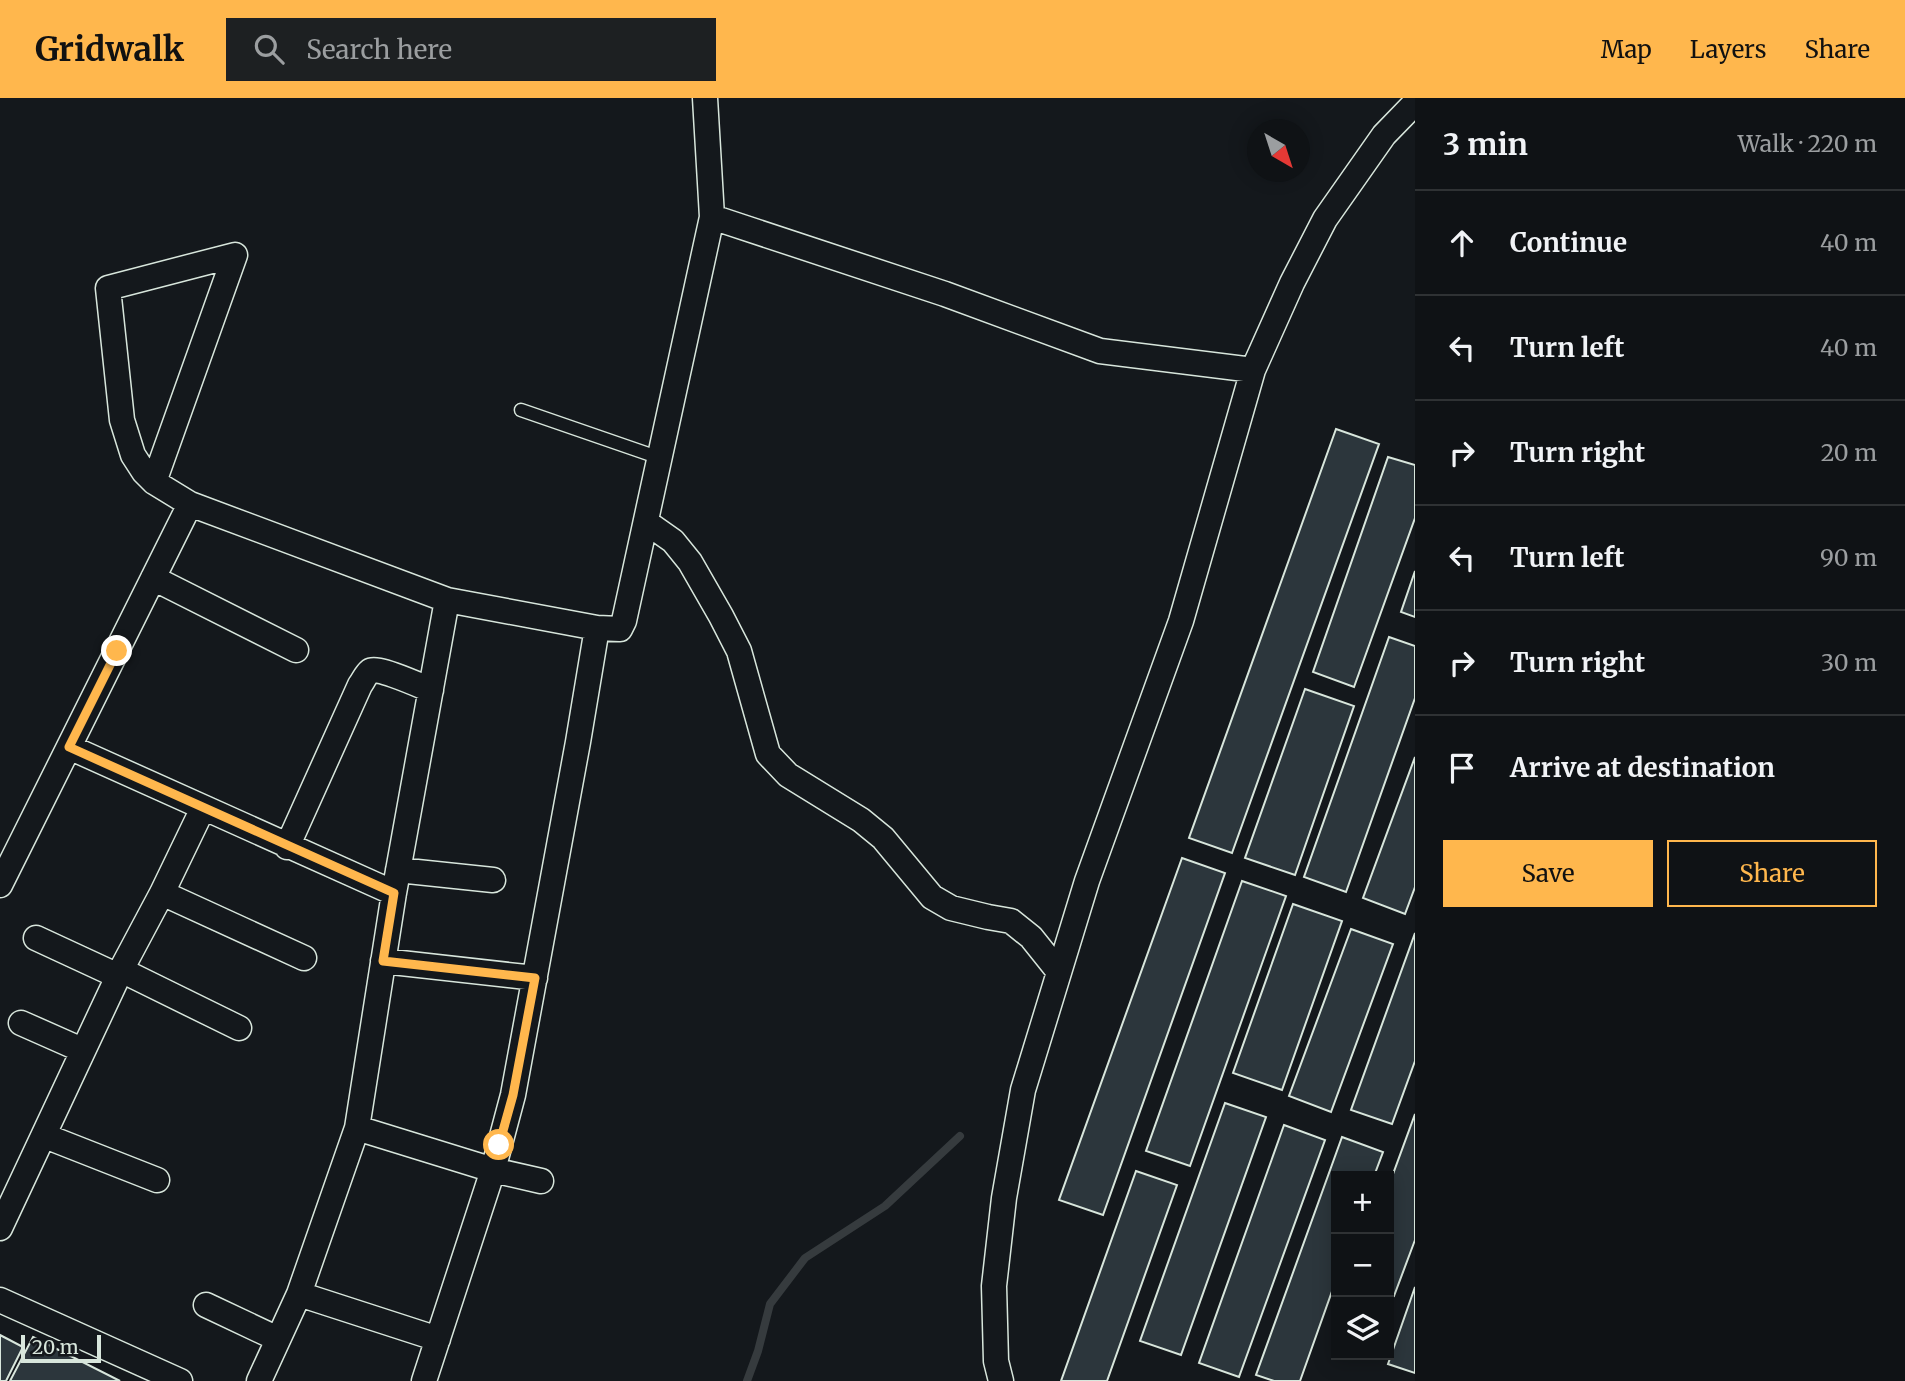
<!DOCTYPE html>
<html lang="en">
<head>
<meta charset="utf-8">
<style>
	body { margin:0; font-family:Merriweather,serif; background:#1d2022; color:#f1f3f6 }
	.controls { position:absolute; right:21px; bottom:21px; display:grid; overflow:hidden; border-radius:0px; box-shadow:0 4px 18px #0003 }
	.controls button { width:63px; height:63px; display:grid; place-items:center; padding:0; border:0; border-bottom:2px solid #2f3234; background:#0f1215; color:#f1f3f6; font:35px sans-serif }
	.compass { position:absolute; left:1247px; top:21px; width:63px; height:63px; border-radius:50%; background:#0f1215; box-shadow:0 4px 18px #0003; rotate:141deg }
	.scale { position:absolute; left:21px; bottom:18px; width:80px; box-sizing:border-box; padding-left:7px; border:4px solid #d8e6dc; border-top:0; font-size:19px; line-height:24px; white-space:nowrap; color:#d8e6dc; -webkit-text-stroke:5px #14181c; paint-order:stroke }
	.stop { position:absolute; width:21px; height:21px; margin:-16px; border:5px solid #ffb74d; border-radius:50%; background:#fff }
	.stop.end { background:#ffb74d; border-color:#fff; box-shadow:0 2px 7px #0008 }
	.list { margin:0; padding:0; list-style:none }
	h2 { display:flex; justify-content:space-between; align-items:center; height:91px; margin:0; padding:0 28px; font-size:30px }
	h2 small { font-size:23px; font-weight:400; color:#9b9ea0 }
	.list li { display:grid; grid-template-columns:46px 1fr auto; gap:21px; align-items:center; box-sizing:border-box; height:105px; padding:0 28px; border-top:2px solid #2f3234 }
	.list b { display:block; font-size:26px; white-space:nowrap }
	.list em { font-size:23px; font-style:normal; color:#9b9ea0 }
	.actions { display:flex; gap:14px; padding:21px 28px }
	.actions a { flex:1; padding:16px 0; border:2px solid #ffb74d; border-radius:0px; text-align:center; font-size:24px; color:#ffb74d }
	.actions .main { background:#ffb74d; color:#111 }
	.icon { flex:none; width:38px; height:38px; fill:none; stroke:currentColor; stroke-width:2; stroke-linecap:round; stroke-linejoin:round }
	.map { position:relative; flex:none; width:1415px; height:1283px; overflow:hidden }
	header { display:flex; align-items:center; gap:42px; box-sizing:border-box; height:98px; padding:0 35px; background:#ffb74d; color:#111 }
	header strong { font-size:33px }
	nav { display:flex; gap:38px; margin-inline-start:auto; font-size:24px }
	.search { width:490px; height:63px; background:#1d2022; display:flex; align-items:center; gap:18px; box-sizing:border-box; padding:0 24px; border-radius:0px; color:#9b9ea0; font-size:26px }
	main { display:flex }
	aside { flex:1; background:#0f1215 }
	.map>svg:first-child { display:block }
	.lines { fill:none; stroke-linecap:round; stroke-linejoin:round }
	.stream { stroke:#363b3e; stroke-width:8 }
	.building { fill:#2c363c; stroke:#d8e6dc; stroke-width:2 }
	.service-casing { stroke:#d8e6dc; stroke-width:15 }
	.minor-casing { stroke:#d8e6dc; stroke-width:27 }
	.service { stroke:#14181c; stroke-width:12 }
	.minor { stroke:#14181c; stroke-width:24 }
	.route { stroke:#ffb74d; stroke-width:9 }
</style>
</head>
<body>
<header>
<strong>Gridwalk</strong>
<div class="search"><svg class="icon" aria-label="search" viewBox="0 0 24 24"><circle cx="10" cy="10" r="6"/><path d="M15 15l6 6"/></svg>Search here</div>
<nav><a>Map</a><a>Layers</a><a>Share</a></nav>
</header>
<main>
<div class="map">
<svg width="1415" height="1283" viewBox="0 0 1415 1283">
	<rect width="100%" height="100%" fill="#14181c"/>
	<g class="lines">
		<path class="stream" d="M747,1283L758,1253L770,1206L805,1160L885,1108L960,1038"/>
	</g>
	<path class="building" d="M1336,331L1379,346L1232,755L1189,740Z
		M1388,359L1415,367V420L1354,589L1313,574Z
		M1415,473V519L1401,514Z
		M1389,539L1415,548V600L1346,794L1304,779Z
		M1305,591L1354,608L1295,777L1245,760Z
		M1415,659V789L1405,816L1363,800Z
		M1182,760L1225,775L1103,1117L1059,1102Z
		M1242,783L1286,798L1190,1068L1146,1053Z
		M1293,806L1342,823L1282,992L1233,975Z
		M1351,831L1393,846L1331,1014L1289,998Z
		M1415,835V963L1392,1026L1351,1012Z
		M1225,1005L1266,1019L1181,1257L1140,1243Z
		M1415,1016V1142L1394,1198L1389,1196V1087Z
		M1284,1027L1325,1042L1239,1279L1199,1265Z
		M1342,1039L1383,1054L1374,1078H1336V1182L1300,1283H1274L1256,1277Z
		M1136,1073L1177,1087L1107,1283H1061Z
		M1415,1189V1275L1388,1266Z
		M0,1237L23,1249L6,1283H0Z
		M33,1239L120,1283H10Z"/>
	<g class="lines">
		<g class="service-casing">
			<path id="service" d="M521,312L660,360"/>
		</g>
		<g class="minor-casing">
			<path id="minor" d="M705,0L712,119L945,196L1100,253L1253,272
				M154,384L235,157L108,190L122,322L133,357L144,374L154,384L190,406
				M646,424L673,443L690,464L721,518L739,553L768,656L788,677L861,722L883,740L932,799L951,810L988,819L1011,823L1031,839L1059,874
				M153,480L296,552
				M69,649L394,795
				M287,749L360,587C363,583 366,576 370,573C377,568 421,588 431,592
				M398,772L493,782
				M0,787L190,406L447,502L597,530L620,531L624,523L712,119
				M162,795L304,860
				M36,840L118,878
				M383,863L535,880
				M121,872L239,930
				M21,925L82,952
				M357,1030L493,1072L541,1083
				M45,1038L157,1082
				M0,1130L121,872L162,795L203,710
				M299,1196L438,1241
				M0,1202L180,1283
				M206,1207L278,1241
				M259,1283L299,1196L357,1030L394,795L447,502
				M424,1283L493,1072L513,997L578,644L597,530
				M1001,1283L996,1263L994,1188L1004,1100L1023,992L1087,783L1181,523L1253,272L1292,185L1325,121L1384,37L1415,5"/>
		</g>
		<use href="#service" class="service"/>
		<use href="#minor" class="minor"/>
	</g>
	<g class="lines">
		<path class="route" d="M117,553L69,649L394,795L383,863L535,880L513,997L499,1047"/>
	</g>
</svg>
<div class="controls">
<button>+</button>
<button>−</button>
<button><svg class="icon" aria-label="layers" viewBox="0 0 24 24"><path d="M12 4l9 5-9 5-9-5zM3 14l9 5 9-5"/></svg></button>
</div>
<svg class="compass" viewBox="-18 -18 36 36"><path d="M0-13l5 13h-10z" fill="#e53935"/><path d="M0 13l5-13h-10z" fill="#9b9ea0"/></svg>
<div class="scale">20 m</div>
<div class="stop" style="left:499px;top:1047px"></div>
<div class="stop end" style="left:117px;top:553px"></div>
</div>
<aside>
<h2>3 min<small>Walk · 220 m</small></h2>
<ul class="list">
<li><svg class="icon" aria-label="ahead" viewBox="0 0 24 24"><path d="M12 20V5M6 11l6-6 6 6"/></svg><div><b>Continue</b></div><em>40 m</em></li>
<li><svg class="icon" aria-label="left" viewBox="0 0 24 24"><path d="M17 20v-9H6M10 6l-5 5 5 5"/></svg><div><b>Turn left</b></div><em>40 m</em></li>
<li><svg class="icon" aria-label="right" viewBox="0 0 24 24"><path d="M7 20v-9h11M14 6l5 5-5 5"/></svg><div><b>Turn right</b></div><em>20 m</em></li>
<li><svg class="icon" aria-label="left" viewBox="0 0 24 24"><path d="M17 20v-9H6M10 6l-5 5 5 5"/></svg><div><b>Turn left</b></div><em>90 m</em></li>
<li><svg class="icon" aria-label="right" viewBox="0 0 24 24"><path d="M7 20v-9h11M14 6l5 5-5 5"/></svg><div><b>Turn right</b></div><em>30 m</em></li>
<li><svg class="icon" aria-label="arrive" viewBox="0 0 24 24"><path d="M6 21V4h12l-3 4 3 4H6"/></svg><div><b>Arrive at destination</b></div></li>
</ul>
<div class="actions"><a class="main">Save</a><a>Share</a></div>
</aside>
</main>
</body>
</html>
